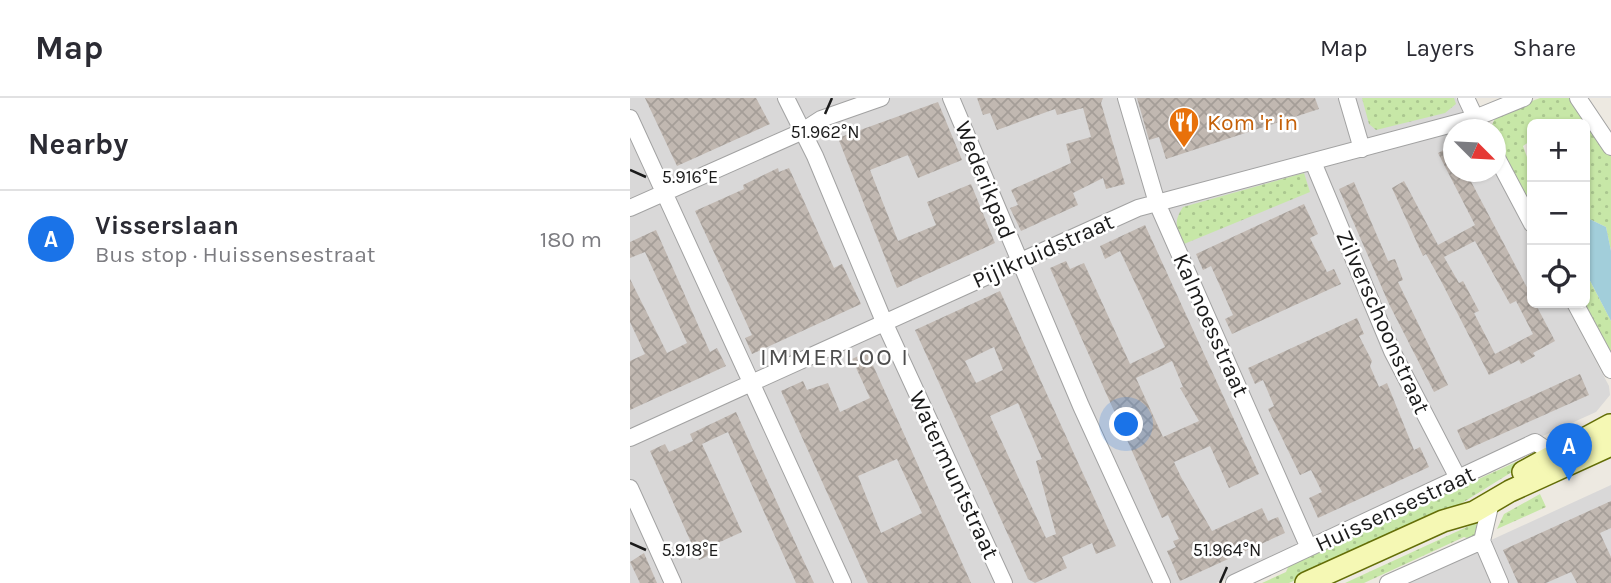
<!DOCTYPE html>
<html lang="en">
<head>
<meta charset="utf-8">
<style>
	body { margin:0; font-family:Karla,sans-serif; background:#f7f7f7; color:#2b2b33 }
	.controls { position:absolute; right:21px; top:21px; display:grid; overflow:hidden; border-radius:10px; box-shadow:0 2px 5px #0004 }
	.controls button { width:63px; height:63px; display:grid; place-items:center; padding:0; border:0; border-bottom:2px solid #e1e1e2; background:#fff; color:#2b2b33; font:35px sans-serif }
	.compass { position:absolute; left:813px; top:21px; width:63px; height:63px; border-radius:50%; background:#fff; box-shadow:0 2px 5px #0004; rotate:114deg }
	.you { position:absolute; left:497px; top:327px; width:24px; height:24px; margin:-18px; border:5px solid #fff; border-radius:50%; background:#1a73e8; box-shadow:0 0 0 10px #1a73e833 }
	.badge { display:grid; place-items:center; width:46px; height:46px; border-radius:50%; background:#1a73e8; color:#fff; font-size:23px; font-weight:700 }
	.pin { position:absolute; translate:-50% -58px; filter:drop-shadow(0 2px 4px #0008) }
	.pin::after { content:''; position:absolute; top:37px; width:24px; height:21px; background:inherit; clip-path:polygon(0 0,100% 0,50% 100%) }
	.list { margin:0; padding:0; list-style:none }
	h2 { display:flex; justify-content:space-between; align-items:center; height:91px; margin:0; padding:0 28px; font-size:30px }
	h2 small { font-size:23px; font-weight:400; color:#7c7c81 }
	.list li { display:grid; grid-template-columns:46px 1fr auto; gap:21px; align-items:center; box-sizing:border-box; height:98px; padding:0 28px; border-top:2px solid #e1e1e2 }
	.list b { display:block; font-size:26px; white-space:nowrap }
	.list p { margin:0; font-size:23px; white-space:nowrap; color:#7c7c81 }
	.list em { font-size:23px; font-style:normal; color:#7c7c81 }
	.icon { flex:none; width:38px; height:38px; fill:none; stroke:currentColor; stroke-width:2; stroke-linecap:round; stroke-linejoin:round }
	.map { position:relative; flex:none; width:981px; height:485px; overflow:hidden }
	header { display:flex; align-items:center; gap:42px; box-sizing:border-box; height:98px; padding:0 35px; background:#fff; border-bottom:2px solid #e1e1e2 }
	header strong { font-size:33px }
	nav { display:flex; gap:38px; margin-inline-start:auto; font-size:24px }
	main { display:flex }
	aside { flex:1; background:#fff }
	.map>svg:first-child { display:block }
	.residential { fill:#d9d8d8 }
	.grass { fill:url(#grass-dots) }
	.water { fill:#a2ceda }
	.building { fill:url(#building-cross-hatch); fill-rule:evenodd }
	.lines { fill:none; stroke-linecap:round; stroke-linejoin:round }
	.street-casing { stroke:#a2a2a2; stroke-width:18 }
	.secondary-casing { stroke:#646e07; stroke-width:24 }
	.street { stroke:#fff; stroke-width:16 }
	.secondary { stroke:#f5f8b4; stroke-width:21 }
	.ticks { fill:none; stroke:#1b1b1b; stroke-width:2.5 }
	.labels { text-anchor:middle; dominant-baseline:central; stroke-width:5; stroke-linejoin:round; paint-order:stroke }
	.food-label { font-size:23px; fill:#c56008; stroke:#fff; text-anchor:start }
	.street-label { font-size:23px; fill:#1b1b1b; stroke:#fff }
	.neighbourhood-label { font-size:24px; letter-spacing:2px; fill:#4e4e4e; stroke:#fff }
	.ticks-label { font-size:18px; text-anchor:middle; fill:#1b1b1b; stroke:#fff; stroke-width:5; stroke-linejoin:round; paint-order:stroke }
</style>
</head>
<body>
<header>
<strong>Map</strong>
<nav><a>Map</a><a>Layers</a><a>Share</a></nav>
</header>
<main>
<aside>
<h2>Nearby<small></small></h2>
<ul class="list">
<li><span class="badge">A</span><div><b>Visserslaan</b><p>Bus stop · Huissensestraat</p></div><em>180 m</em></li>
</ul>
</aside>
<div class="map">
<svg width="981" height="485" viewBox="0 0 981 485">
	<defs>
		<pattern id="grass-dots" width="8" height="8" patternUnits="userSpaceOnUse" patternTransform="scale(1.75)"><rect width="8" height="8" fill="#c7e7a7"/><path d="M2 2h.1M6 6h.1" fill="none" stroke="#aac68f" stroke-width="1.8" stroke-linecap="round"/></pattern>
		<pattern id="building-cross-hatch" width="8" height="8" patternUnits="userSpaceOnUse" patternTransform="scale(1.75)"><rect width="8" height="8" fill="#c1b8b1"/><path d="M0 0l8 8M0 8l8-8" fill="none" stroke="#a59e98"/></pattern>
	</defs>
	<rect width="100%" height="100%" fill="#ede9e1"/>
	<path class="residential" d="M0,0H826L842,31L824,32V74H865L902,144V205H935L979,288L980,297L966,314L586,485H0Z
		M981,387V485H767L811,465Z"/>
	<path class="grass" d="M732,0H824L826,6L815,15L746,32L739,26Z
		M910,0H945L981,57V153L976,129L955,119V26H902V42L893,48L902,73V113L866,41V32L860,31L867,16Z
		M674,75L680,94L554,146C546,131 543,124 553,109Z
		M955,173L981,223V258L952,205H955Z
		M908,354L911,356L832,405L758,440L659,485H632L656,474L659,467Z
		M910,396L916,409L867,431L874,416Z
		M852,422L849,435L840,441L834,439L734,485H715Z"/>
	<path class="water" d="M955,119L976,129L981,153V223L955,173Z"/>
	<path class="building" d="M15,0H126L140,26L47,68Z
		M347,0H473L471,5L495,86L476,91L473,80L443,95L448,107L391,133L380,110L388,107L381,92L441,65L436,46L461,39L453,10L427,17L425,11L367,32L360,15L353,17Z
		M507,0H685L689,11L536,61L529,39L519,42Z
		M308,4L332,62L288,80L278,57L240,72L268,143L306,127L297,104L341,86L365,145L267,190L208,40Z
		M823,47V74H836L902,199V205H905L925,243L903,255L905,258L891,266L889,262L859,277L811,183L796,156L793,158L762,90L774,83L808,147L845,127L808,55ZM845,143L880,206L886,203L903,236L865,256L844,215L849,213L833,183L829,185L814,159Z
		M148,70L149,74L159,70L204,170L212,166L231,206L122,256L115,240L122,237L65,113L114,91L113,87Z
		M724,84L758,163L765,161L773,182L768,184L818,287L804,294L759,206L709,91Z
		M674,106L688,136L680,140L697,174L704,171L711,186L602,236L595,221L603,217L581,168L573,172L566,156Z
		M515,127L629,376L599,390L580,348L544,364L551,379L582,433L632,410L638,423L648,419L655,435L550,483L537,453L546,449L543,443L549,441L538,417L532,420L420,170L436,163L440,171L454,165L500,266L535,249L490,153L475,161L470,148ZM542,263L553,289L550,290L569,323L533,339L506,280Z
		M26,132L80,254L87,250L96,268L0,312V263L15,256L0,224V181L37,255L57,245L15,154L0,160V144Z
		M370,193L486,448L466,456L462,445L432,459L437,470L405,485L398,481L285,232ZM364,249L373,272L346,285L335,263ZM388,305L412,361L406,363L426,436L416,440L360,318Z
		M727,220L734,236L729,238L742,263L740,268L749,289L757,285L784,352L790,349L799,369L688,420L679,400L692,394L681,372L670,377L638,311L644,308L633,282L625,286L618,270Z
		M237,254L333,467L341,485H238L151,293L173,283L177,292L198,285L210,314L240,300L222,261ZM267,361L292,415L251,435L228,378Z
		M950,276L959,297L836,352L827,332Z
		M106,314L169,453L184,485H166L98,334L72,346L112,434L81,448L84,455L69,462L20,353L35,346L39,354L63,343L60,336Z
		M981,403V430L970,435L981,459V485H947L941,474L916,485H888L873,452Z
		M14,455L20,469L27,485H10L0,464Z"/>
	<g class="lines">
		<g class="street-casing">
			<path id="street" d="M156,0L185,58L255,226L374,485
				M321,0L451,308L532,485
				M496,0L527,105L679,450
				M717,0L732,51
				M836,0L851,32
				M948,0L981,49
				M0,20L213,485
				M866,58L902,126
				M683,64L762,253L829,382
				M0,110L171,34L191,21L251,0
				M945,205L981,272
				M0,340L508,110L845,20L894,0
				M0,390L43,485
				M861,404L852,443L870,485
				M604,485L905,344L923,356
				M758,485L852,443"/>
		</g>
		<g class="secondary-casing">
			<path id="secondary" d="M893,374L980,327
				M676,485L813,423L844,414L880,393L981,347"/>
		</g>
		<use href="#street" class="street"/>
		<use href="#secondary" class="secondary"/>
	</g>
	<path class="ticks" d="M195,16L202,0M0,72L16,79M0,445L16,452M590,485L597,469"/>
	<defs>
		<g id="restaurant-pin" transform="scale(1.575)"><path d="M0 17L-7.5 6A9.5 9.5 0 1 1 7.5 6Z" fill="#e8710a" stroke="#fff"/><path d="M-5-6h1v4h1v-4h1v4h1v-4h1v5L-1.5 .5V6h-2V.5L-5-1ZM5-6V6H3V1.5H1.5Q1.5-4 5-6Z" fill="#fff"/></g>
	</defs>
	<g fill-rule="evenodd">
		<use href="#restaurant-pin" x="554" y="24"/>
	</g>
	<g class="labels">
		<g class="food-label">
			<text x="577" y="24">Kom 'r in</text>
		</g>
		<g class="street-label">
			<text transform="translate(355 82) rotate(68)">Wederikpad</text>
			<text transform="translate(413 153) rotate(-24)">Pijlkruidstraat</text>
			<text transform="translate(753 224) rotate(66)">Zilverschoonstraat</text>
			<text transform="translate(581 227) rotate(66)">Kalmoesstraat</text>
			<text transform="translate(324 377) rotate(65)">Watermuntstraat</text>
			<text transform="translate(765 411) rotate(-25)">Huissensestraat</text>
		</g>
		<g class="neighbourhood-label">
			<text x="205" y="259">IMMERLOO I</text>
		</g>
	</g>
	<g class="ticks-label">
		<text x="195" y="40">51.962°N</text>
		<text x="60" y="85">5.916°E</text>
		<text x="597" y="458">51.964°N</text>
		<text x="60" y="458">5.918°E</text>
	</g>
</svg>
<div class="controls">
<button>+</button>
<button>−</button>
<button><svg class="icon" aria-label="locate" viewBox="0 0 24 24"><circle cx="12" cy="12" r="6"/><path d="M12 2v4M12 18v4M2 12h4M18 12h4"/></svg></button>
</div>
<svg class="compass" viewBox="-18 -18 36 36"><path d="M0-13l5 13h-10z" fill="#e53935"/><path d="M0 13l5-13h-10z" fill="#7c7c81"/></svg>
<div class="you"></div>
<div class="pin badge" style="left:939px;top:383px">A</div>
</div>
</main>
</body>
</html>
